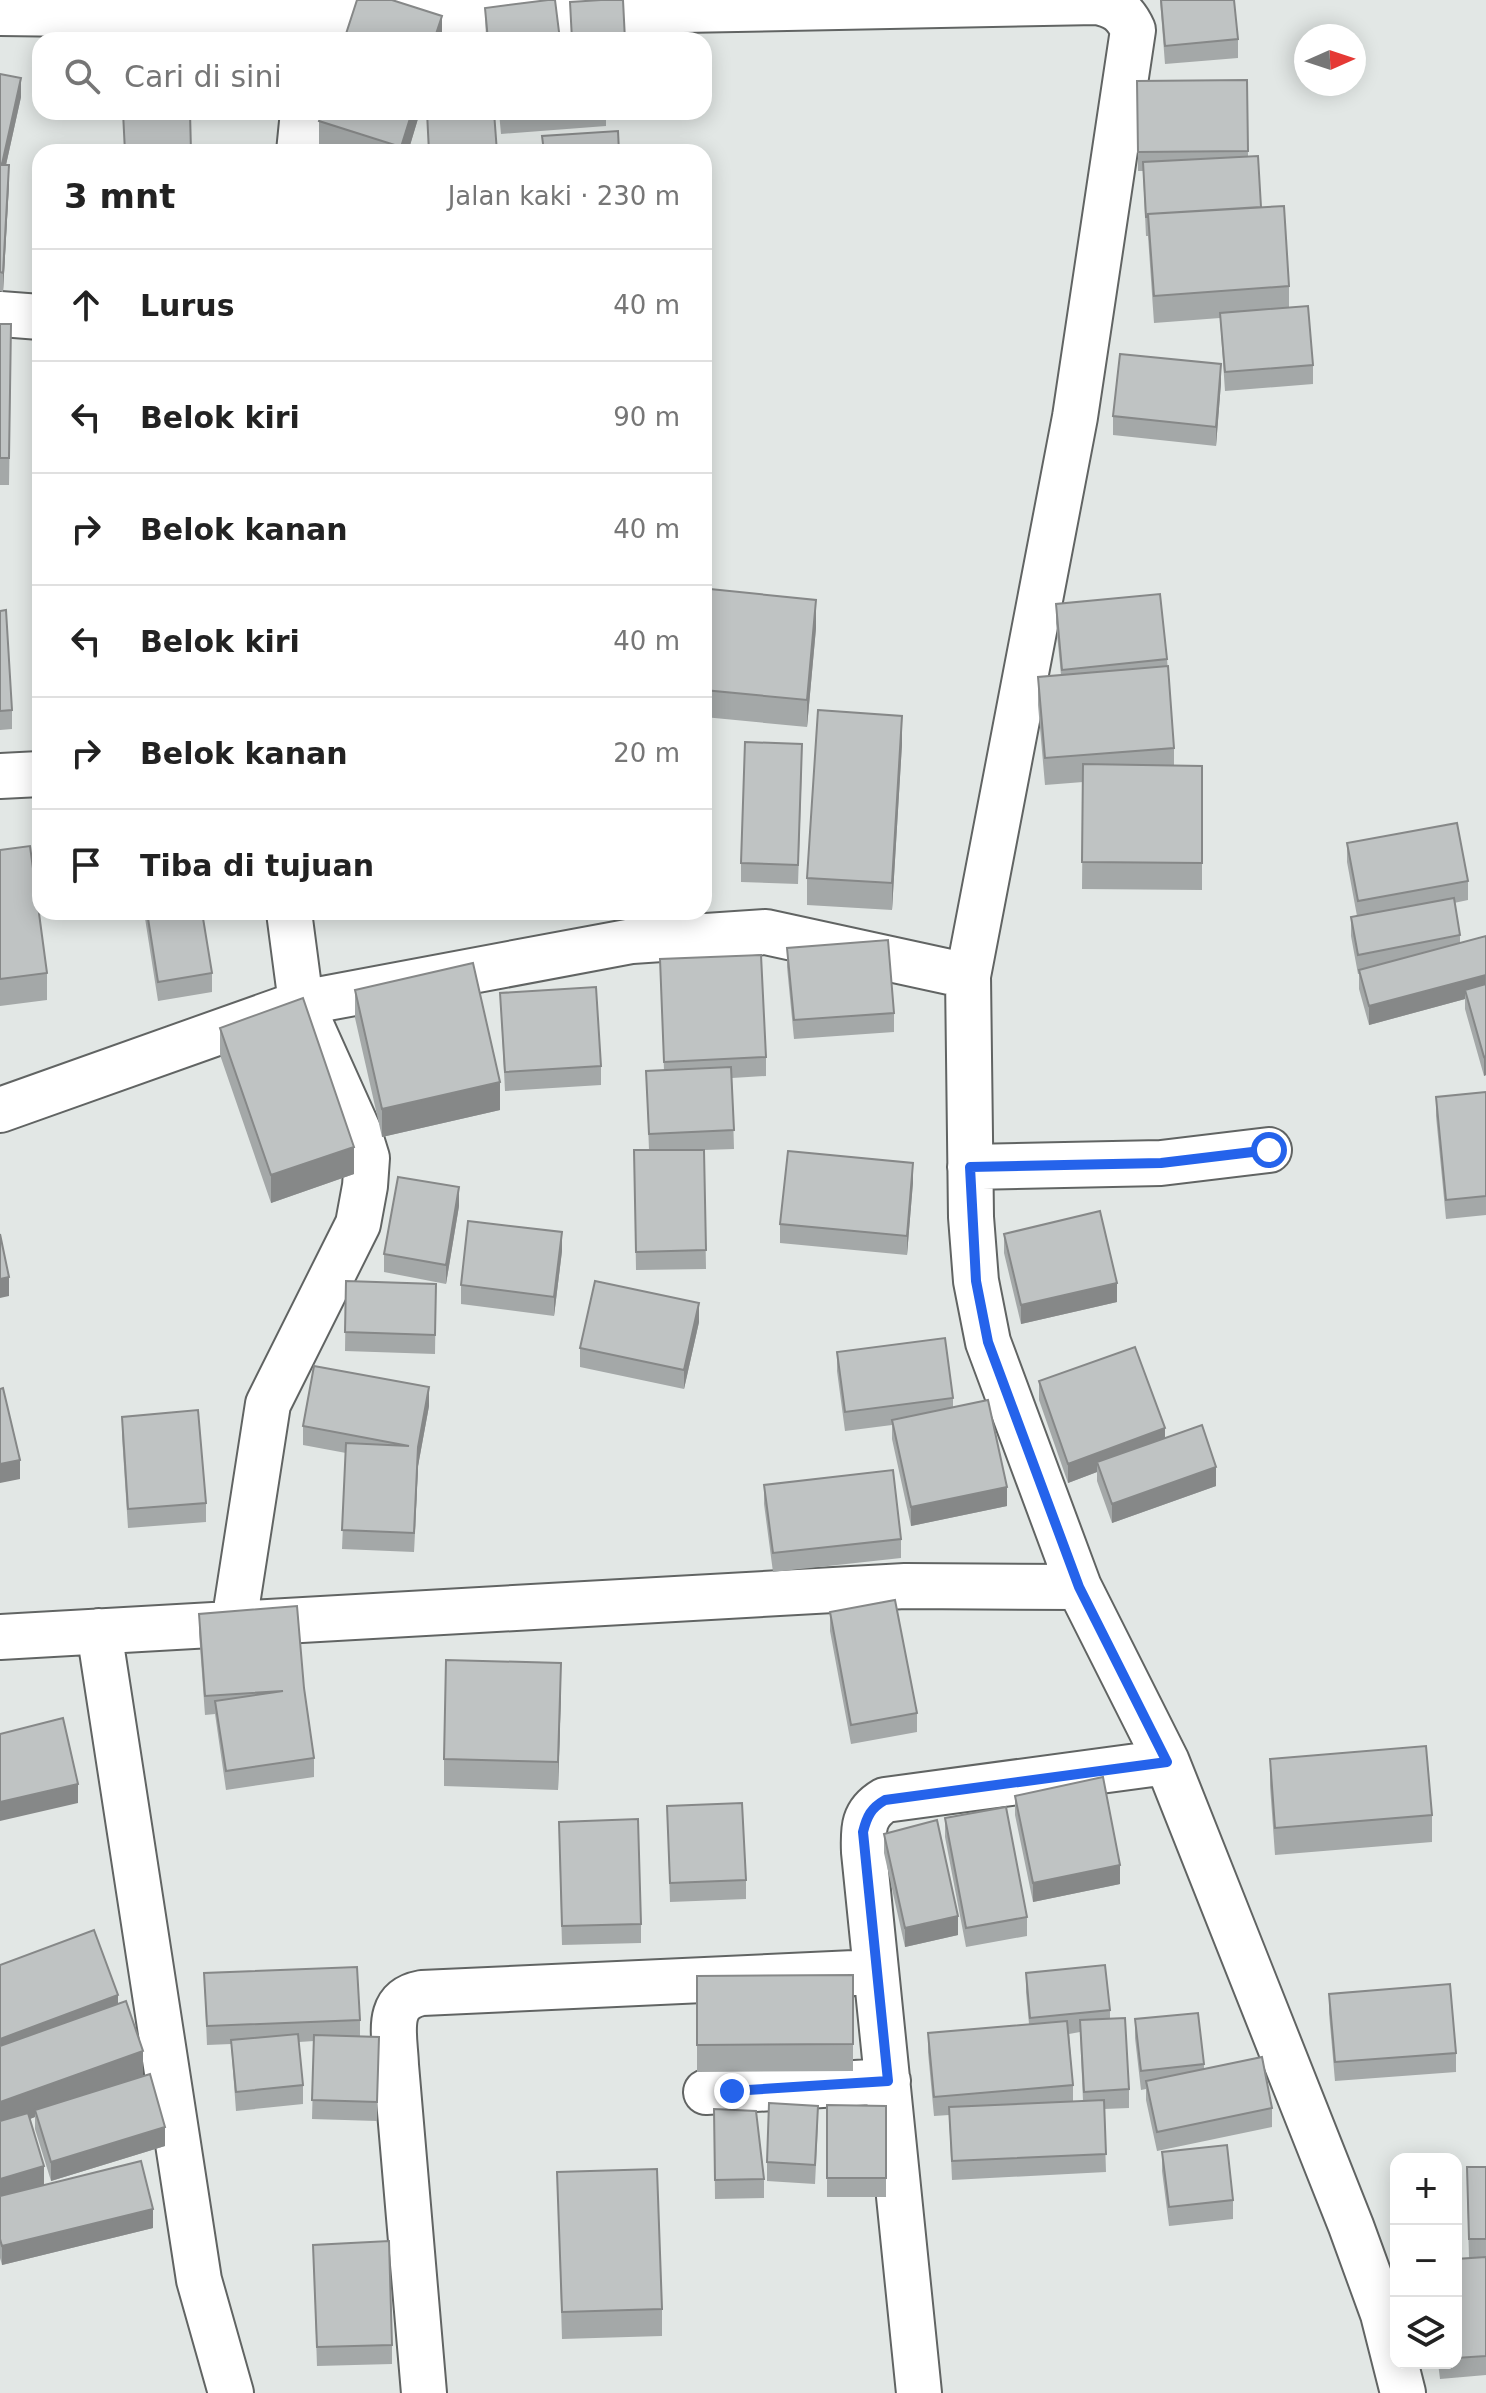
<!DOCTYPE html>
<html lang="id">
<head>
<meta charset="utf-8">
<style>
	body { margin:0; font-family:"DejaVu Sans",sans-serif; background:#f2f2f2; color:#222 }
	.controls { position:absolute; right:24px; bottom:24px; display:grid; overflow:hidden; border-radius:16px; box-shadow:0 4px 20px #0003 }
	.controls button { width:72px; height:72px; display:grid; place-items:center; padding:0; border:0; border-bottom:2px solid #e0e0e0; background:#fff; color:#222; font:40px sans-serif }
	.compass { position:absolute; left:1294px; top:24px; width:72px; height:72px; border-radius:50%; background:#fff; box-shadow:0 4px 20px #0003; rotate:87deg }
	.stop { position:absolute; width:24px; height:24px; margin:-18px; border:6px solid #2563eb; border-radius:50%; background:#fff }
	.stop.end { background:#2563eb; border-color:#fff; box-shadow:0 2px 8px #0008 }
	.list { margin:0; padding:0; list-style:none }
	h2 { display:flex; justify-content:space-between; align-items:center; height:104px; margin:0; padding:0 32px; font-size:34px }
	h2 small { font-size:26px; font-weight:400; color:#767676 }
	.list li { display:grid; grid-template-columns:52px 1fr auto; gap:24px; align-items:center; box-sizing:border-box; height:112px; padding:0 32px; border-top:2px solid #e0e0e0 }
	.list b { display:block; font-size:30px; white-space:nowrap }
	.list em { font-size:26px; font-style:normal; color:#767676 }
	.icon { flex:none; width:44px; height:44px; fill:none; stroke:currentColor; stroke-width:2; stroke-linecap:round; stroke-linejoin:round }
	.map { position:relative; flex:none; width:1486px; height:2393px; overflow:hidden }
	.search { position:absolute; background:#fff; box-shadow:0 4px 20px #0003; left:32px; top:32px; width:680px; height:88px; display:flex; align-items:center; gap:20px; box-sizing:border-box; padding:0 28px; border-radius:24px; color:#767676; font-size:30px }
	.panel { position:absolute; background:#fff; box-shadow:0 4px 20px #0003; left:32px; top:144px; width:680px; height:776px; border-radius:24px }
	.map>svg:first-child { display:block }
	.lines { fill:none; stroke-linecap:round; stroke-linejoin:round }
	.minor-casing { stroke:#616463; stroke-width:48 }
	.minor { stroke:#fff; stroke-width:44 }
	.wall { fill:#a4a8a8; fill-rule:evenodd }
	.shaded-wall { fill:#868888 }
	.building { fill:#bfc3c3; stroke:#868888; stroke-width:2 }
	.route { stroke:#2563eb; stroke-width:10 }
</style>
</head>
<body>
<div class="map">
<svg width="1486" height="2393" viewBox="0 0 1486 2393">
	<rect width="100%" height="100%" fill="#e2e7e5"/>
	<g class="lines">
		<g class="minor-casing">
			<path id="minor" d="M0,13L314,17L1097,2C1116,6 1125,12 1133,30L1075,417L968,976L971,1217L976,1281L988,1342L1079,1587L1167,1762L1351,2226L1383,2314L1403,2393
				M299,152L303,112
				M0,314L40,317
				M0,776L40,774
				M0,1110L301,1003L632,941L766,932L968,976
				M970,1167L1161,1163L1269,1150
				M234,1623L268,1404L358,1224L365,1186L367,1158L359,1132L301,1003L289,912
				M99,1631L199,2280L231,2393
				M0,1637L905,1586L1079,1587
				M706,2092L888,2081
				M424,2393L396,2065C395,2035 384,2000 422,1993L876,1972
				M919,2393L864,1852C863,1828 863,1813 885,1800L1167,1762"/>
		</g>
		<use href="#minor" class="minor"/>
	</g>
	<path class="wall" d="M1160,0H1234L1238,39V58L1165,64Z
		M485,8L560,40H486Z
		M0,74L21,97L6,165L9,184L3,292L0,291Z
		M1247,80L1248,156L1261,207L1289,286V308L1313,365V384L1225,391L1220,318L1154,323L1148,236H1146L1143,171H1138L1137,81Z
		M322,112H420L408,152H329L319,149V121Z
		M499,112H606V126L501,134Z
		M0,324L11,352L9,485H0Z
		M1221,383L1216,446L1113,435V416Z
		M1056,604L1167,659L1174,748V766H1202V890L1082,889L1083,782L1045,785L1038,705V677L1061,675L1056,623Z
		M0,611L12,710V729L0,730Z
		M816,628L807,727L704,717V647Z
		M902,744L892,910L807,905V878Z
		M802,763L798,884L741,882V863Z
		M1347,843L1468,881V900L1454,903L1460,935V943L1486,936V1075L1484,1076L1465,1009V999L1369,1025L1359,989V974H1358L1351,936V917L1357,916L1347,862Z
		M0,850L47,973V1000L0,1006Z
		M144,912H202L212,973V992L158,1001Z
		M787,948L894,1013V1032L794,1039L787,967Z
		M660,959L766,1057V1076L732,1078L734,1149L704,1150L706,1269L636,1270L634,1150H649L646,1071L664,1070Z
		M355,990L500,1110L382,1137L355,1018Z
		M500,993L601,1066V1085L505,1091Z
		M220,1028L354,1174L271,1203L220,1055Z
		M1486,1092V1215L1446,1219L1436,1116V1097Z
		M913,1182L907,1255L780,1243V1224Z
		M459,1206L446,1284L384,1272V1254Z
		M1004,1234L1117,1302L1021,1324L1004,1253Z
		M562,1251L554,1316L461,1304V1285Z
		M346,1281L436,1284L435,1354L345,1351Z
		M699,1322L684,1389L580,1367V1348Z
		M837,1352L953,1398V1407L1007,1506L911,1526L892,1439V1425L845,1431L837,1371Z
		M1039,1381L1165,1438L1216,1486L1112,1523L1097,1481V1472L1068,1483L1039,1400Z
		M429,1406L418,1466L414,1552L342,1549L346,1453L303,1445V1426Z
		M122,1417L206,1503V1522L128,1528L122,1436Z
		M764,1485L901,1539V1558L773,1572L764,1504Z
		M830,1612L917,1713V1732L851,1744L830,1631Z
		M199,1614L304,1688L314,1758V1777L226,1790L215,1714L205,1715L199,1633Z
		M561,1691L558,1790L444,1786V1759Z
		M1270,1759L1432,1815V1842L1275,1855L1270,1786Z
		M1015,1796L1120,1884L1033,1902L1015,1815Z
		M667,1806L746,1880V1899L670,1902Z
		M945,1818L1027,1917V1936L966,1947L945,1837Z
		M884,1834L958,1935L905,1947L884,1853Z
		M559,1841L641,1924V1943L562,1945Z
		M0,1965L118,2003L143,2076L165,2146L51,2181L35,2129V2117L30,2119L44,2185L153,2228L2,2265L0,2258Z
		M204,1973L360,2020V2037H379L377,2121L312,2119L314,2041L299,2042L303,2085V2104L236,2111L231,2044L207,2045Z
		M1026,1973L1110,2010V2018L1129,2089V2108L1104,2109L1106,2172L952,2180L949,2115L934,2116L928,2052V2033L1029,2024L1026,1992ZM1080,2032L1083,2101L1073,2102V2085L1069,2034Z
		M697,1976L853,2044V2071L697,2072Z
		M1329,1994L1456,2053V2072L1335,2081L1329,2013Z
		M1135,2019L1204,2064V2069L1272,2108V2127L1157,2151L1146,2100V2089L1141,2090L1135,2038Z
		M827,2105L886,2106V2197H827Z
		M714,2109L764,2179V2198L715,2199Z
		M818,2124L815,2184L767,2181V2162Z
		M1162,2152L1233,2200V2219L1169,2226L1162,2171Z
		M1486,2167V2375L1440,2379L1438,2363H1456V2259L1469,2258L1467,2186Z
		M557,2172L662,2309V2336L562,2339Z
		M313,2245L392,2345V2364L317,2366Z"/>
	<path class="shaded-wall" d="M442,16V40H434Z
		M21,78V97L2,183V164Z
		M412,112H420L408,152H401V147Z
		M9,165V184L3,292V273Z
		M1221,364V383L1216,446V427Z
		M816,600V628L807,727V700Z
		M902,716V744L892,910V883Z
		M1486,975V994L1465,990V999L1369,1025V1006Z
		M1486,1056V1075L1484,1076V1057Z
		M500,1082V1110L382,1137V1109Z
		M354,1147V1174L271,1203V1175Z
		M913,1163V1182L907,1255V1236Z
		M459,1187V1206L446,1284V1265Z
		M562,1232V1251L554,1316V1297Z
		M9,1277V1296L0,1298V1279Z
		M1117,1283V1302L1021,1324V1305Z
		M699,1303V1322L684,1389V1370Z
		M429,1387V1406L418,1466L414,1552L418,1447Z
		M1165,1428V1447L1097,1462V1472L1068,1483V1464Z
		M20,1460V1479L0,1483V1464Z
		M1216,1467V1486L1112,1523V1504Z
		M1007,1487V1506L911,1526V1507Z
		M561,1663V1691L558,1790V1762Z
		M78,1784V1803L0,1821V1802Z
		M1120,1865V1884L1033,1902V1883Z
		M958,1916V1935L905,1947V1928Z
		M118,1995V2022L0,2066V2039Z
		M143,2051V2078L35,2110V2117L0,2130V2102Z
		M165,2127V2146L51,2181V2162Z
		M44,2166V2185L0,2198V2179Z
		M153,2209V2228L2,2265V2246Z"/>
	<path class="building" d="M357,0H392L442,16L434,40H344Z
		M548,0H555L560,40H488L485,8Z
		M601,0H623L625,40H572L570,2Z
		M1161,0H1234L1238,39L1165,46Z
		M0,74L21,78L2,164L0,163Z
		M1247,80L1248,151L1138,152L1137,81Z
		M123,112H190L191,152H125Z
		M322,112H412L401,147L319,121Z
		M427,112H494L497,152H429Z
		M501,112H536L501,115Z
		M618,131L619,152H544L542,136Z
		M1258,156L1261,207L1148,214V217H1146L1143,162Z
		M0,165H9L3,273L0,272Z
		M1284,206L1289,286L1154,296L1148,214Z
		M1308,306L1313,365L1225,372L1220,313Z
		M0,324H11L9,458H0Z
		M1120,354L1221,364L1216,427L1113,416Z
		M710,589L816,600L807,700L704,690V647Z
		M1160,594L1167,659L1062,670L1056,604Z
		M6,610L12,710L0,711V611Z
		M1168,666L1174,748L1045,758L1038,677Z
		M818,710L902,716L892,883L807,878Z
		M745,742L802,744L798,865L741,863Z
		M1083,764L1202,766V863L1082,862Z
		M1457,823L1468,881L1358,901L1347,843Z
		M30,846L47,973L0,979V850Z
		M1454,898L1460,935L1358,955L1351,917Z
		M147,912H202L212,973L158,982Z
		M1486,936V975L1369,1006L1359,970Z
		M888,940L894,1013L794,1020L787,948Z
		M761,955L766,1057L664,1062L660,959Z
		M473,963L500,1082L382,1109L355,990Z
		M1486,984V1056L1484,1057L1465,990Z
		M596,987L601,1066L505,1072L500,993Z
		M303,998L354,1147L271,1175L220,1028Z
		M731,1067L734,1130L649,1134L646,1071Z
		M1486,1092V1196L1446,1200L1436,1097Z
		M634,1150H704L706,1250L636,1252Z
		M788,1151L913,1163L907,1236L780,1224Z
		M398,1177L459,1187L446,1265L384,1254Z
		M1100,1211L1117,1283L1021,1305L1004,1234Z
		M468,1221L562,1232L554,1297L461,1285Z
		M0,1234L9,1277L0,1279Z
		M346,1281L436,1284L435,1335L345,1332Z
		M595,1281L699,1303L684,1370L580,1348Z
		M945,1338L953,1398L845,1412L837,1352Z
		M1135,1347L1165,1428L1068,1464L1039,1381Z
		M314,1366L429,1387L418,1447L414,1533L342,1530L346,1443L409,1446L303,1426Z
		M3,1388L20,1460L0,1464V1389Z
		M988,1400L1007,1487L911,1507L892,1420Z
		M198,1410L206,1503L128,1509L122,1417Z
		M1202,1425L1216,1467L1112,1504L1097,1462Z
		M893,1470L901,1539L773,1553L764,1485Z
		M895,1600L917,1713L851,1725L830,1612Z
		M297,1606L304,1688L314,1758L226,1771L215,1701L283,1691L205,1696L199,1614Z
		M446,1660L561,1663L558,1762L444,1759Z
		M63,1718L78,1784L0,1802V1734Z
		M1426,1746L1432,1815L1275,1828L1270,1759Z
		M1103,1777L1120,1865L1033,1883L1015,1796Z
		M742,1803L746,1880L670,1883L667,1806Z
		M1006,1807L1027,1917L966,1928L945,1818Z
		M638,1819L641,1924L562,1926L559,1822Z
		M937,1820L958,1916L905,1928L884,1834Z
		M94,1930L118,1995L0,2039V1965Z
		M1105,1965L1110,2010L1030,2018L1026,1973Z
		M357,1967L360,2020L207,2026L204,1973Z
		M853,1975V2044L697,2045V1976Z
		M1450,1984L1456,2053L1335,2062L1329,1994Z
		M126,2001L143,2051L0,2102V2046Z
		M1198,2013L1204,2064L1141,2071L1135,2019Z
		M1125,2018L1129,2089L1084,2092L1080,2020Z
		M1067,2021L1073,2085L934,2097L928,2033Z
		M298,2034L303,2085L236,2092L231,2040Z
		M314,2035L379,2037L377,2102L312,2100Z
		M1262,2057L1272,2108L1157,2132L1146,2081Z
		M150,2074L165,2127L51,2162L35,2110Z
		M1104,2100L1106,2154L952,2161L949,2107Z
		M769,2103L818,2106L815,2165L767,2162Z
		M827,2105L886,2106V2178H827Z
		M714,2109L756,2111L764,2179L715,2180Z
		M28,2113L44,2166L0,2179V2121Z
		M1227,2145L1233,2200L1169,2207L1162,2152Z
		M141,2161L153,2209L2,2246L0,2239V2196Z
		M1467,2167H1486V2239H1469Z
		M657,2169L662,2309L562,2312L557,2172Z
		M389,2241L392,2345L317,2347L313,2245Z
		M1486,2257V2356L1456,2358V2259Z"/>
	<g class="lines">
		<path class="route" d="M732,2091L888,2081L863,1832C867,1816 871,1808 885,1800L1167,1762L1079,1587L988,1342L976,1281L970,1167L1161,1163L1269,1150"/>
	</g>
</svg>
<div class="controls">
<button>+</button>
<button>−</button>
<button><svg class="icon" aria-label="layers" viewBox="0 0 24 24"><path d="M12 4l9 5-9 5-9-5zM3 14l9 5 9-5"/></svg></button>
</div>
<svg class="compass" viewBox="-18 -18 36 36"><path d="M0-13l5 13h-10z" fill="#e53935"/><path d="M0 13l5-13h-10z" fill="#767676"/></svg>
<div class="stop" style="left:1269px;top:1150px"></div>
<div class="stop end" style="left:732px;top:2091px"></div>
<div class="search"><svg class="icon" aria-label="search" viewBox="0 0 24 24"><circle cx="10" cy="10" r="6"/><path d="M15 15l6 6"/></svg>Cari di sini</div>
<section class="panel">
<h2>3 mnt<small>Jalan kaki · 230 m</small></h2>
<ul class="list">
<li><svg class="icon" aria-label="ahead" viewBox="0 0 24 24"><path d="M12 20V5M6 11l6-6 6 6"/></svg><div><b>Lurus</b></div><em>40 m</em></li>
<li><svg class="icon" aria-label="left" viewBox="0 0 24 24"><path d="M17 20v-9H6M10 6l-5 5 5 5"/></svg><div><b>Belok kiri</b></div><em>90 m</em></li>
<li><svg class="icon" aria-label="right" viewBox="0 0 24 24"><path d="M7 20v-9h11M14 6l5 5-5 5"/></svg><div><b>Belok kanan</b></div><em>40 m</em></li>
<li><svg class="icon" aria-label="left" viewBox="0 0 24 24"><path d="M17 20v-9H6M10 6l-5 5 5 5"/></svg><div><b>Belok kiri</b></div><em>40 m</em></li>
<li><svg class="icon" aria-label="right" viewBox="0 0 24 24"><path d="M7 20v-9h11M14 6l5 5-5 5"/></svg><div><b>Belok kanan</b></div><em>20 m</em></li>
<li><svg class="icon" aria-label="arrive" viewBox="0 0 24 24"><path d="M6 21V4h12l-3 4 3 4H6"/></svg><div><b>Tiba di tujuan</b></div></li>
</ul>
</section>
</div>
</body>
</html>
